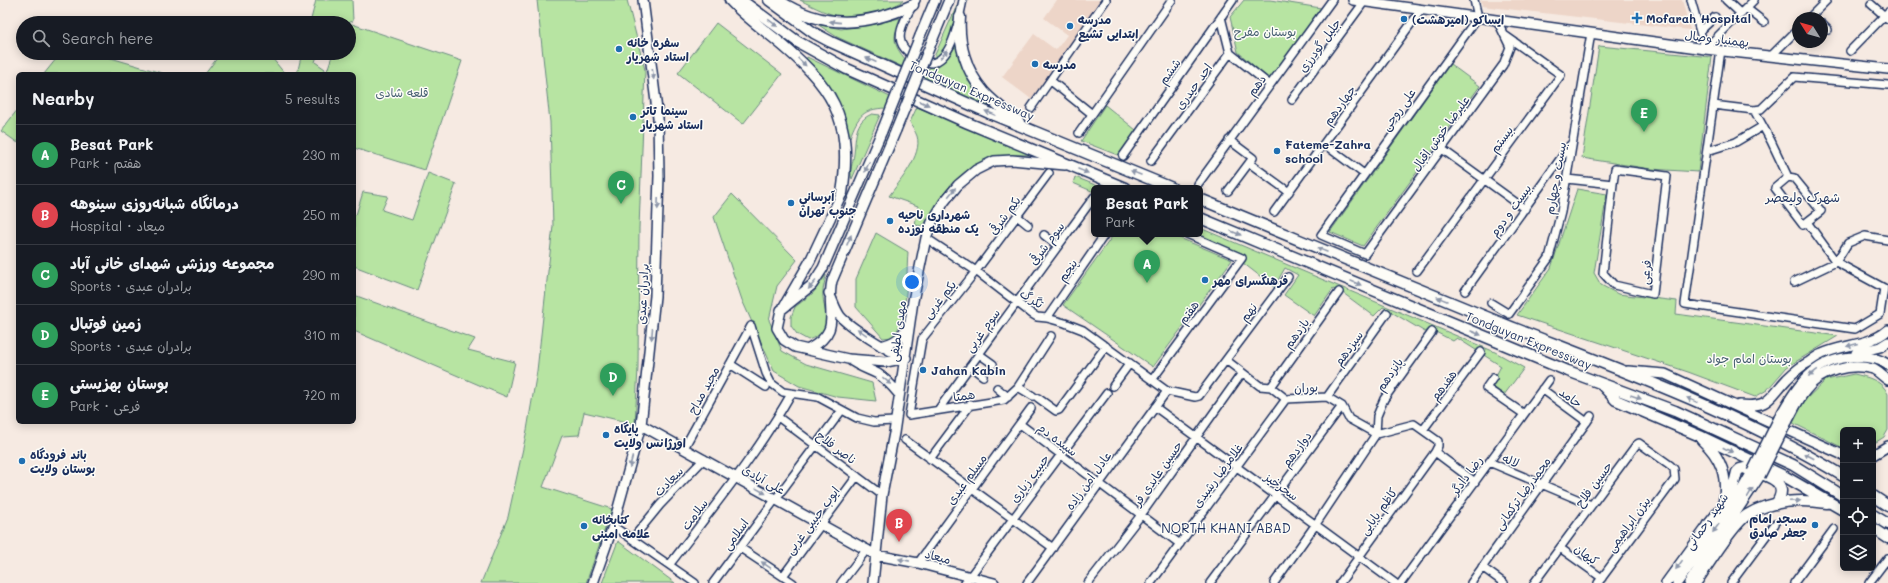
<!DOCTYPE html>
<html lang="en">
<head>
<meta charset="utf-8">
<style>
	body { margin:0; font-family:Mali,"Playpen Sans Arabic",sans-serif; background:#20242c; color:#f1f3f6 }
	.controls { position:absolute; right:12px; bottom:12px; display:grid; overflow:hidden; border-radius:6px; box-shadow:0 2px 10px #0003 }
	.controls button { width:36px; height:36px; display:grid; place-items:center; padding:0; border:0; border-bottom:1px solid #363941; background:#171b24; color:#f1f3f6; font:20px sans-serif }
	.compass { position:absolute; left:1792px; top:12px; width:36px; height:36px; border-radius:50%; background:#171b24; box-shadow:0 2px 10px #0003; rotate:307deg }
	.you { position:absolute; left:912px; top:282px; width:14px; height:14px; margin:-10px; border:3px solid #fff; border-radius:50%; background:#1a73e8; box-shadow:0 0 0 6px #1a73e833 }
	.badge { display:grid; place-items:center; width:26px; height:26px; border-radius:50%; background:#1f6fb2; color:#fff; font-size:13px; font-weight:700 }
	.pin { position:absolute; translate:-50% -33px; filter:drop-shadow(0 1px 2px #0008) }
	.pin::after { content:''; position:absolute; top:21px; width:14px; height:12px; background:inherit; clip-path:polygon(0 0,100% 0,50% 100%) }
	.popup { position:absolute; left:1091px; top:185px; width:112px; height:52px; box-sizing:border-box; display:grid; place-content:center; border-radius:6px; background:#171b24; filter:drop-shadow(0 1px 3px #0005); font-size:13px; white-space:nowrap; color:#9ea1a6 }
	.popup b { font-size:15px; color:#f1f3f6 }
	.popup::after { content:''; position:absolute; left:50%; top:100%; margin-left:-8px; border:8px solid transparent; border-top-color:#171b24 }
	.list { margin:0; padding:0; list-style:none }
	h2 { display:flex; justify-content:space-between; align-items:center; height:52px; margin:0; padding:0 16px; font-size:17px }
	h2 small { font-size:13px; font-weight:400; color:#9ea1a6 }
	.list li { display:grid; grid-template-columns:26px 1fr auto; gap:12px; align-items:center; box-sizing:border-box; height:60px; padding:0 16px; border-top:1px solid #363941 }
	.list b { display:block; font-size:15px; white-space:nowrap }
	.list p { margin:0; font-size:13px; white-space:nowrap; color:#9ea1a6 }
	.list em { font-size:13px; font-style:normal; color:#9ea1a6 }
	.icon { flex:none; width:22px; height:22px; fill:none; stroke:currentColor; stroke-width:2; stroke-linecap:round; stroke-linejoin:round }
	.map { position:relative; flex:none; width:1888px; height:583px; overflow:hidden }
	.search { position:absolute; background:#171b24; box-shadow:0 2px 10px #0003; left:16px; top:16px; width:340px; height:44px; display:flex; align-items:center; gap:10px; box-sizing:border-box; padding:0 14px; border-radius:22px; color:#9ea1a6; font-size:15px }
	.panel { position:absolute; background:#171b24; box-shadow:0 2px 10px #0003; left:16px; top:72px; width:340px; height:352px; border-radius:6px }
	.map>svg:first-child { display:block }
	.built { fill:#edd5c8 }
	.green { fill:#b7e4a2; stroke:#698a80 }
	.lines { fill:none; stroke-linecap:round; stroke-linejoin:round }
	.minor-casing { stroke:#1b2f5e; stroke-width:10 }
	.major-casing { stroke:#1b2f5e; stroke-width:12 }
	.highway-casing { stroke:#1b2f5e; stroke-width:13 }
	.minor { stroke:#fdfcf7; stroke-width:7 }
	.major { stroke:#fdfcf7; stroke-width:9 }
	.highway { stroke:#fdfcf7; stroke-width:10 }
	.major-bridge-casing { stroke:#1b2f5e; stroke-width:12; stroke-linecap:butt }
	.major-bridge { stroke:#fdfcf7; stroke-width:9 }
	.oneway { fill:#8c96aa }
	.poi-dot { fill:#1f6fb2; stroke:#fdfcf7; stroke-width:1.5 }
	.labels { text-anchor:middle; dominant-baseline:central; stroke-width:3; stroke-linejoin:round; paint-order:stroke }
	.poi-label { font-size:12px; font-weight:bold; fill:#1b2f5e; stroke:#fdfcf7; text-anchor:start }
	.park-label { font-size:12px; fill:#425c6f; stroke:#fdfcf7 }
	.street-label { font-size:12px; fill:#1b2f5e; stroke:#fdfcf7 }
	.neighbourhood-label { font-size:13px; fill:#1b2f5e; stroke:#fdfcf7 }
</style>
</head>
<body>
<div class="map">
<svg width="1888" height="583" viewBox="0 0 1888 583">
	<rect width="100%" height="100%" fill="#f6eae2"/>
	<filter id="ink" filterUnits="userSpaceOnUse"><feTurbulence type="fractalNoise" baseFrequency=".025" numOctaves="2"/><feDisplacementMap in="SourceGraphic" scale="8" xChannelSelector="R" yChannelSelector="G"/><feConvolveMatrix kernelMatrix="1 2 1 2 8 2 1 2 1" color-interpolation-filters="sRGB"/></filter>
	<g filter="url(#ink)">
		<path class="built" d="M1057,0H1103L1031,99L1002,77L1034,34L1056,50L1067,35L1044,18Z
			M1481,0H1682L1690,30L1482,6Z"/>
		<path class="green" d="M316,0H352L353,21L348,23H310Z
			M537,0H627L645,70L639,228L638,368L635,424L584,412L579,435L562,436L543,487L612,509L586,583H481L508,517L527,430L537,371L553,226L550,122Z
			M800,0H904C892,10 862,19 846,17C830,16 814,7 800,0Z
			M1244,0H1270L1321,8L1269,79L1238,52L1230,17Z
			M959,1C956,21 953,49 933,59Z
			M900,18C893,37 892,44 906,60L903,67L837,37L817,24L841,29L870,25Z
			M349,23L462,61L425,170L354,148V74H326L333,53H349Z
			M716,23L782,74L743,124L678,73Z
			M956,44C961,76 978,93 1001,113L924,78L929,68C942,65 951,57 956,44Z
			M1599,46L1712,57L1698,172L1651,169L1582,158Z
			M61,53H94L165,74H44Z
			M221,53H268L285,74H205Z
			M302,53H318L315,62L325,69L324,74H297Z
			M807,57L890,97L886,108C863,109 858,116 850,137L845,121L806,61Z
			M1450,64L1480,86L1363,246L1330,232Z
			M1105,105L1136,130L1120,156L1081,141Z
			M917,107L1032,155C992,153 966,163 942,196C935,206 931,219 921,226L915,225L918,206L889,196C899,182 923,155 917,136C915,131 912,126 910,122Z
			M18,109V143L1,131Z
			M872,114L880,115L852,179C849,170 853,163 854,154C856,138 854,121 872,114Z
			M428,173L456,184L417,290L354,266V214L356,215L363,192L388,196L382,210L412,220Z
			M1075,177L1103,188H1094V192L1073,183Z
			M1577,189L1607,194L1594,273L1601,285L1618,294L1677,301L1676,314L1838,336L1787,367L1767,390L1755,397L1688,372L1517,315L1551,268Z
			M732,194L797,260L777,286L769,320L782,351L806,364L872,383L876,401L838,397L799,386L774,371L742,300L714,217Z
			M1200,228L1495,352L1524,368L1504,395L1491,385L1501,366L1457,338L1453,341L1430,329L1425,332L1383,307L1374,316L1343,293L1333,289L1314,316L1284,295L1298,275L1285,268L1274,287L1243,263L1246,255L1195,234H1200Z
			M876,233L908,252C906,277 909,317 893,337L883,338L856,307V279Z
			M1114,234H1170L1232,260L1153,367L1063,305Z
			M826,275C825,282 822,290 823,297C825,318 835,331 808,340L797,334L791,326V317L795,307L813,293Z
			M354,295L475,339L468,350L515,362L507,397L354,331Z
			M1854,374C1867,377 1882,380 1888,394V430L1884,437L1873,444V430H1843V448L1793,423L1805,400L1826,380Z
			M618,541L675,583H602Z"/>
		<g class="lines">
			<g class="minor-casing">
				<path id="minor" d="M916,0C897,31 888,50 931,63C953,60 959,18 963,0
					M1474,0L1478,17L1321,235L1365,254L1503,65L1510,47L1497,20
					M1691,0L1705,49L1754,0
					M1726,0L1740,13
					M1871,4L1888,19
					M1746,8L1764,22
					M1809,18L1827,0
					M1822,24L1828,30
					M1700,31L1715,17
					M1721,50L1685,304L1855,329L1880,314L1884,288L1836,262L1794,282
					M1850,51L1888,12
					M1230,53L1270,85
					M1771,56L1798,29
					M1051,81L1092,114
					M1292,100L1364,2
					M1713,105L1754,110L1761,109L1794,77L1888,85
					M1031,108L1106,0
					M1754,110L1771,141L1788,177
					M1079,133L1172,0
					M1229,140L1253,158L1249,163L1289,192
					M1324,144L1364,174
					M1442,149L1525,209
					M1707,151L1736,142L1763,126
					M1123,156L1233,0
					M1151,161L1230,53L1221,17
					M1049,173L976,271L922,339L909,415L1004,400L1018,387L1051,336
					M1788,177L1794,178L1821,211L1803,225L1775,188Z
					M1567,179L1613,184L1615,169L1667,176L1653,294L1614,285L1603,273L1613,184
					M1198,184L1332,0
					M1228,191L1249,163
					M1274,212L1421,10
					M1017,216L1028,225
					M1807,222L1836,262L1848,243L1865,236L1888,240
					M1044,235L1058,246
					M926,238L976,271L1032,314L1037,317L1047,318L1065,323L1083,330L1167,391L1195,397L1199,396L1288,277
					M1417,271L1561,75L1506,36
					M1465,291L1571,144
					M1491,303L1509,314L1549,258L1561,212L1591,33
					M1047,318L1105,234
					M751,326L766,373L771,383L783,392L818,397L857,418L874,422L895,421
					M979,354L993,364
					M1226,360L1260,386L1271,387L1286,399L1327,397L1342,406L1349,419L1376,434L1414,424L1438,441V446L1435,452L1340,583
					M730,364L766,387
					M970,366L983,376
					M1493,378L1486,388L1524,414
					M1152,380L1242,258L1187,234
					M1113,386L1130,363
					M1018,387L1033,396
					M1271,387L1339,292
					M997,388L1008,397
					M1542,389L1587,422
					M1327,397L1387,313
					M1038,398L1056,411L1059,410L1106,346
					M1155,407L1395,583
					M938,410L1094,197
					M778,417L882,495
					M1020,424L1180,544
					M1423,430L1481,352
					M905,440L1053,548
					M684,448L751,326
					M1435,452L1475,482
					M930,459L971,404
					M1489,462L1591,505
					M613,526L695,583
					M633,538L660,505L704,459
					M739,547L793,583
					M1560,548L1602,578
					M918,563L1031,408
					M670,564C712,509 757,454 791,394
					M1482,567L1504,583
					M783,576L857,476
					M713,583L842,410
					M841,583L867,549
					M965,583L1107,393
					M1027,583L1167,391
					M1088,583L1141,515L1242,373
					M1151,583L1286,399
					M1210,583L1342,406
					M1274,583L1316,524L1376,434L1377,416L1384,399L1432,332
					M1401,583L1549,380
					M1471,583L1591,416
					M1534,583L1636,445L1639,443L1670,465L1674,469L1675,479L1598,583
					M1731,583L1775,524
					M1794,583L1834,529
					M1869,583L1888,558"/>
			</g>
			<g class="major-casing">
				<path id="major" d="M1353,0L1705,49L1888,69
					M920,36L935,0
					M932,41L949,0
					M829,293C833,301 835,309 840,316C849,327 891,353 906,358L886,362L848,359L795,347L784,340L777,328L781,310L812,285L823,268L882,131
					M784,306L810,261L842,193
					M881,346C894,343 901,338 907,327
					M809,349C844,330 825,312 832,281L896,130
					M1856,353L1880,347L1888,342
					M849,359C858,366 868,369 878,374C886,379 893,387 899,394
					M1628,371L1665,374L1843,455
					M1739,405C1770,408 1769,398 1787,379C1793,373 1801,366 1809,362C1813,359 1817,356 1822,354C1843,344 1870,346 1888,330
					M1779,418C1797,385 1816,356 1858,357C1868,357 1880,358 1888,365
					M1787,422C1793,411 1798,399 1806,390C1821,370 1850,363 1873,369C1878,371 1883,377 1888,380
					M641,425L876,555L918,563L994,583
					M1873,455L1888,446
					M593,583L613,526L641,425L655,296L659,176L658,118L643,0
					M873,583L882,495L894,433L913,301L926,238L932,222L944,202L958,185L976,170L994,161L1012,160L1065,165
					M1666,583L1709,524
					M1677,583L1732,507L1752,472
					M1689,583L1760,476"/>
			</g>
			<g class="highway-casing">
				<path id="highway" d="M730,0C743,14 759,26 774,38C831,85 854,116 842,193
					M741,0L798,42L847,69L968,123L1125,188
					M769,0L814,33L831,42L989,113L1172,188
					M778,0C823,30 866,26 913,5
					M960,17C958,43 966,72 984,92C994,103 1007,112 1019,122
					M1200,199C1302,241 1404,284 1506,325C1620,370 1738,412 1843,476
					M1200,218L1568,371L1675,411L1793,465L1843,496
					M1603,386L1616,400L1700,436L1784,476L1843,510
					M1702,440C1721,457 1728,476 1724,501
					M1873,496L1888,506
					M1873,515L1888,524
					M1709,524L1731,496L1737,472L1740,469L1744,468C1762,475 1793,479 1776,504
					M1873,528L1888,538
					M1694,583L1697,581C1708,565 1732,525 1747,515C1771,500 1800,499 1827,503"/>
			</g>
			<use href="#minor" class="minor"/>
			<use href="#major" class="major"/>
			<use href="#highway" class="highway"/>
			<g class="major-bridge-casing">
				<path id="major-bridge" d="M896,130L932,41
					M882,131L920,36
					M1752,472L1779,418
					M1760,476L1787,422"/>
			</g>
			<use href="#major-bridge" class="major-bridge"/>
		</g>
		<defs><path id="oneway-solid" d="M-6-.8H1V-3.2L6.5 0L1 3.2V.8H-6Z"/></defs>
		<g class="oneway">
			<use href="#oneway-solid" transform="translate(835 22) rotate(-174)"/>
			<use href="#oneway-solid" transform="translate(773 23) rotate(37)"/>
			<use href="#oneway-solid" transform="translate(944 54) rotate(-49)"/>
			<use href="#oneway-solid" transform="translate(871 60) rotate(-156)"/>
			<use href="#oneway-solid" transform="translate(802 62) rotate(44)"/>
			<use href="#oneway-solid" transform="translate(653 74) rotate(82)"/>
			<use href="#oneway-solid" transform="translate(924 103) rotate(24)"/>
			<use href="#oneway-solid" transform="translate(990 113) rotate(-157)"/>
			<use href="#oneway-solid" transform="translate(867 167) rotate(113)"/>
			<use href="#oneway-solid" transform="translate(1083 171) rotate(22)"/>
			<use href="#oneway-solid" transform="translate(1136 173) rotate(-158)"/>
			<use href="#oneway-solid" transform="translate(952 192) rotate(-51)"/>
			<use href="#oneway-solid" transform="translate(658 204) rotate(92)"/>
			<use href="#oneway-solid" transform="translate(1236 233) rotate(23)"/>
			<use href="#oneway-solid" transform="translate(849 240) rotate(-67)"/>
			<use href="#oneway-solid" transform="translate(1322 250) rotate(-158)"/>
			<use href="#oneway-solid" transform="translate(1356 283) rotate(23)"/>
			<use href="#oneway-solid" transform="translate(812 285) rotate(131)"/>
			<use href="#oneway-solid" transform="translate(1442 299) rotate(-158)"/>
			<use href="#oneway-solid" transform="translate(862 332) rotate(-146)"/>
			<use href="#oneway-solid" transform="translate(1476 333) rotate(23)"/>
			<use href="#oneway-solid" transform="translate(652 334) rotate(95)"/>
			<use href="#oneway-solid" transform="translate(1852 345) rotate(165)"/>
			<use href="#oneway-solid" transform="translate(1813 373) rotate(144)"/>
			<use href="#oneway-solid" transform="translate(887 381) rotate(39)"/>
			<use href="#oneway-solid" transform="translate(1636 397) rotate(20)"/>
			<use href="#oneway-solid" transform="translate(1692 400) rotate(-156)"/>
			<use href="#oneway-solid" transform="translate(1728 450) rotate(27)"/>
			<use href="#oneway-solid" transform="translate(1809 456) rotate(-152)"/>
			<use href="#oneway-solid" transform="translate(631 462) rotate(105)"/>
			<use href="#oneway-solid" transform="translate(761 491) rotate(29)"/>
			<use href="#oneway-solid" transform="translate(1750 493) rotate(-59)"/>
			<use href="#oneway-solid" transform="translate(1795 501) rotate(-3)"/>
			<use href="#oneway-solid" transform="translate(1716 528) rotate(126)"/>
			<use href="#oneway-solid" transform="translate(904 560) rotate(-169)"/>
			<use href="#oneway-solid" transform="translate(766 565) rotate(-146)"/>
			<use href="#oneway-solid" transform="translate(1679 565) rotate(126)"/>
		</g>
	</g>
	<g class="poi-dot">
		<path d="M1635 12h4v4h4v4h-4v4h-4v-4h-4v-4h4z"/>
		<circle cx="1404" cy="19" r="4"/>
		<circle cx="1070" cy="26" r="4"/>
		<circle cx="619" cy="49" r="4"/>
		<circle cx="1035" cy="64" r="4"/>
		<circle cx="633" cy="117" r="4"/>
		<circle cx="1277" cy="151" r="4"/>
		<circle cx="791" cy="203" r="4"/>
		<circle cx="890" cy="221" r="4"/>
		<circle cx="1205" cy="280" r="4"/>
		<circle cx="923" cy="370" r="4"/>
		<circle cx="606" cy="435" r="4"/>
		<circle cx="22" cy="461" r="4"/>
		<circle cx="1815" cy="525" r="4"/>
		<circle cx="584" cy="526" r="4"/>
	</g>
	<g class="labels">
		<g class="poi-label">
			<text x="1646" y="18">Mofarah Hospital</text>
			<text x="1078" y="19">مدرسه<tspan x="1078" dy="14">ابتدایی تشیع</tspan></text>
			<text x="1412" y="19">ایساکو (امیرهشت)</text>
			<text x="627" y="42">سفره خانه<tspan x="627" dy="14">استاد شهریار</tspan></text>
			<text x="1043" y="64">مدرسه</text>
			<text x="641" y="110">سینما تاتر<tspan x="641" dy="14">استاد شهریار</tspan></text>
			<text x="1285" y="144">Fateme-Zahra<tspan x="1285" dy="14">school</tspan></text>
			<text x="799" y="196">آبرساني<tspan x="799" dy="14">جنوب تهران</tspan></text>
			<text x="898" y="214">شهرداری ناحیه<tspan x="898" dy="14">یک منطقه نوزده</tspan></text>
			<text x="1213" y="280">فرهنگسرای مهر</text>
			<text x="931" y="370">Jahan Kabin</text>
			<text x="614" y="428">پایگاه<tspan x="614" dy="14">اورژانس ولایت</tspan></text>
			<text x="30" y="454">باند فرودگاه<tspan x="30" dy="14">بوستان ولایت</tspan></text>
			<text x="1807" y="518" text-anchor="end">مسجد امام<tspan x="1807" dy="14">جعفر صادق</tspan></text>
			<text x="592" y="519">کتابخانه<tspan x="592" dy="14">علامه امینی</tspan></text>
		</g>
		<g class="park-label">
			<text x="1265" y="31">بوستان مفرح</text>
			<text x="402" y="92">قلعه شادی</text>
			<text x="1749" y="358">بوستان امام جواد</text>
		</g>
		<g class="street-label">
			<text transform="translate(1717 38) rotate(7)">بهمنیار وصال</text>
			<text transform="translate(1319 45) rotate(-54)">جلیل گودرزی</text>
			<text transform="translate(1169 71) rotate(-55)">ششم</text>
			<text transform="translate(1256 85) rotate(-54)">دهم</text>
			<text transform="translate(1193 86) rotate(-54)">احد حیدری</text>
			<text transform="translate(972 90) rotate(23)">Tondguyan Expressway</text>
			<text transform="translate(1339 105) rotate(-54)">چهاردهم</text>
			<text transform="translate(1398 109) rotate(-54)">علی روحی</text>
			<text transform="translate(1440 133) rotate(-54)">علیرضا خوش اقبال</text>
			<text transform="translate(1501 139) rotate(-54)">بیستم</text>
			<text transform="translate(1555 178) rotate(-80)">بیست و چهارم</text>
			<text transform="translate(1510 210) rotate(-54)">بیست و دوم</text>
			<text transform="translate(1004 215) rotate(-53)">یکم شرقی</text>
			<text transform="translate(1046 243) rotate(-53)">سوم شرقی</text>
			<text transform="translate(1067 270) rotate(-55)">پنجم</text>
			<text transform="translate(1645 272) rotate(-83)">فرعی</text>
			<text transform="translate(642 294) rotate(-87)">برادران عبدی</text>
			<text transform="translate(1032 298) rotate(32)">تگرگ</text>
			<text transform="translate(939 299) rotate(-51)">یکم غربی</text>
			<text transform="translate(1188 312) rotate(-54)">هفتم</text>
			<text transform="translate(1248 312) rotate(-53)">نهم</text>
			<text transform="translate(982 330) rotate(-54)">سوم غربی</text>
			<text transform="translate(897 331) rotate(-82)">مهدی لطیفی</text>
			<text transform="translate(1296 333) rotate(-54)">یازدهم</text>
			<text transform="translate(1529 340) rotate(22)">Tondguyan Expressway</text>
			<text transform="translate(1348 348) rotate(-54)">سیزدهم</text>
			<text transform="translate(1389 374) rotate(-55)">پانزدهم</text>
			<text transform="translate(1443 385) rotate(-53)">هفدهم</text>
			<text transform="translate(1306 387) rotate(-3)">بوران</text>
			<text transform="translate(703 390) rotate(-61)">مجید مداح</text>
			<text transform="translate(964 395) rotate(-8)">همتا</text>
			<text transform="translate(1571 397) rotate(36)">حامد</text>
			<text transform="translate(1058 439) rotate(37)">سپیده دم</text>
			<text transform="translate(837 447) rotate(37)">ناصر فلاح</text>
			<text transform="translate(1296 449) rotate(-53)">دوازدهم</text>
			<text transform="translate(1511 460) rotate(23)">لاله</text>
			<text transform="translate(1157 473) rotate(-55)">حسین عابدی‌ فر</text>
			<text transform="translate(1217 475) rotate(-54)">غلامرضا رشیدی</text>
			<text transform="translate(1466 475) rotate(-54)">رضا دادگر</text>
			<text transform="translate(1029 478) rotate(-53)">حبیب زیاری</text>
			<text transform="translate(764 479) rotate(29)">علی آبادی</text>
			<text transform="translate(966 479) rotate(-54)">مسلم عبدی</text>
			<text transform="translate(1088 480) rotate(-54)">عادل امن زاده</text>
			<text transform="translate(668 481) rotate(-46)">سعادت</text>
			<text transform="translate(1593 484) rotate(-53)">حسین فلاح</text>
			<text transform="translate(1282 486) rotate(36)">سحرخیز</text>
			<text transform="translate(1522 493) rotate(-54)">محمدرضا ترکمانی</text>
			<text transform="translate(1378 511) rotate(-54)">کاظم بابایی</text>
			<text transform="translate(694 514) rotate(-53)">سلامت</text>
			<text transform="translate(812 520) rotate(-53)">ایوب حبیبی غربی</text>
			<text transform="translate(1706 521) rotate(-55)">شهید رحمانی</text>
			<text transform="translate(1628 524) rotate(-54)">بیژن ابراهیمی</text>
			<text transform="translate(735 534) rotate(-54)">اسلامی</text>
			<text transform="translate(1587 554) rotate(36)">کیهان</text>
			<text transform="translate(938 556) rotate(15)">میعاد</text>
		</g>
		<g class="neighbourhood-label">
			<text x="1803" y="196">شهرک ولیعصر</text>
			<text x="1226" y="527">NORTH KHANI ABAD</text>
		</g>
	</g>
</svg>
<div class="controls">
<button>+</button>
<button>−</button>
<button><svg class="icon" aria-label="locate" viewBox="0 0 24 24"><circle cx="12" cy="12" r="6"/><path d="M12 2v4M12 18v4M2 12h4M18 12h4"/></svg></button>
<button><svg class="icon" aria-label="layers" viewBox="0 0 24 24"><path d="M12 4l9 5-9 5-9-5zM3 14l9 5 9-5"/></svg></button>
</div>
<svg class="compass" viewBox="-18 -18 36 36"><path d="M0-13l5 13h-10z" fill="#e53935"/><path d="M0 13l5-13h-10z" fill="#9ea1a6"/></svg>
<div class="you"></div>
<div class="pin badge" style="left:1147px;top:283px;background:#2e9e5b">A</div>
<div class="popup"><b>Besat Park</b>Park</div>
<div class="pin badge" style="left:899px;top:542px;background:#e0444e">B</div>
<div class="pin badge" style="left:621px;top:204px;background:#2e9e5b">C</div>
<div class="pin badge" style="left:613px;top:396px;background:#2e9e5b">D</div>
<div class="pin badge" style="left:1644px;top:132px;background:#2e9e5b">E</div>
<div class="search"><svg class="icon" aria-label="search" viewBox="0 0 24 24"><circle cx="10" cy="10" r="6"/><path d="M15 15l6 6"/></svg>Search here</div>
<section class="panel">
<h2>Nearby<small>5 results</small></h2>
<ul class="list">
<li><span class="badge" style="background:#2e9e5b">A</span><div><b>Besat Park</b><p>Park · هفتم</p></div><em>230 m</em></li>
<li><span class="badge" style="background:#e0444e">B</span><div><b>درمانگاه شبانه‌روزی سینوهه</b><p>Hospital · میعاد</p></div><em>250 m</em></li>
<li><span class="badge" style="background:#2e9e5b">C</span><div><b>مجموعه ورزشی شهدای خانی آباد</b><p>Sports · برادران عبدی</p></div><em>290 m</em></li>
<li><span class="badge" style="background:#2e9e5b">D</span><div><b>زمین فوتبال</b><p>Sports · برادران عبدی</p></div><em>310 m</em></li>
<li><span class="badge" style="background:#2e9e5b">E</span><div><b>بوستان بهزیستی</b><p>Park · فرعی</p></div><em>720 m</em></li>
</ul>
</section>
</div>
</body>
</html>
